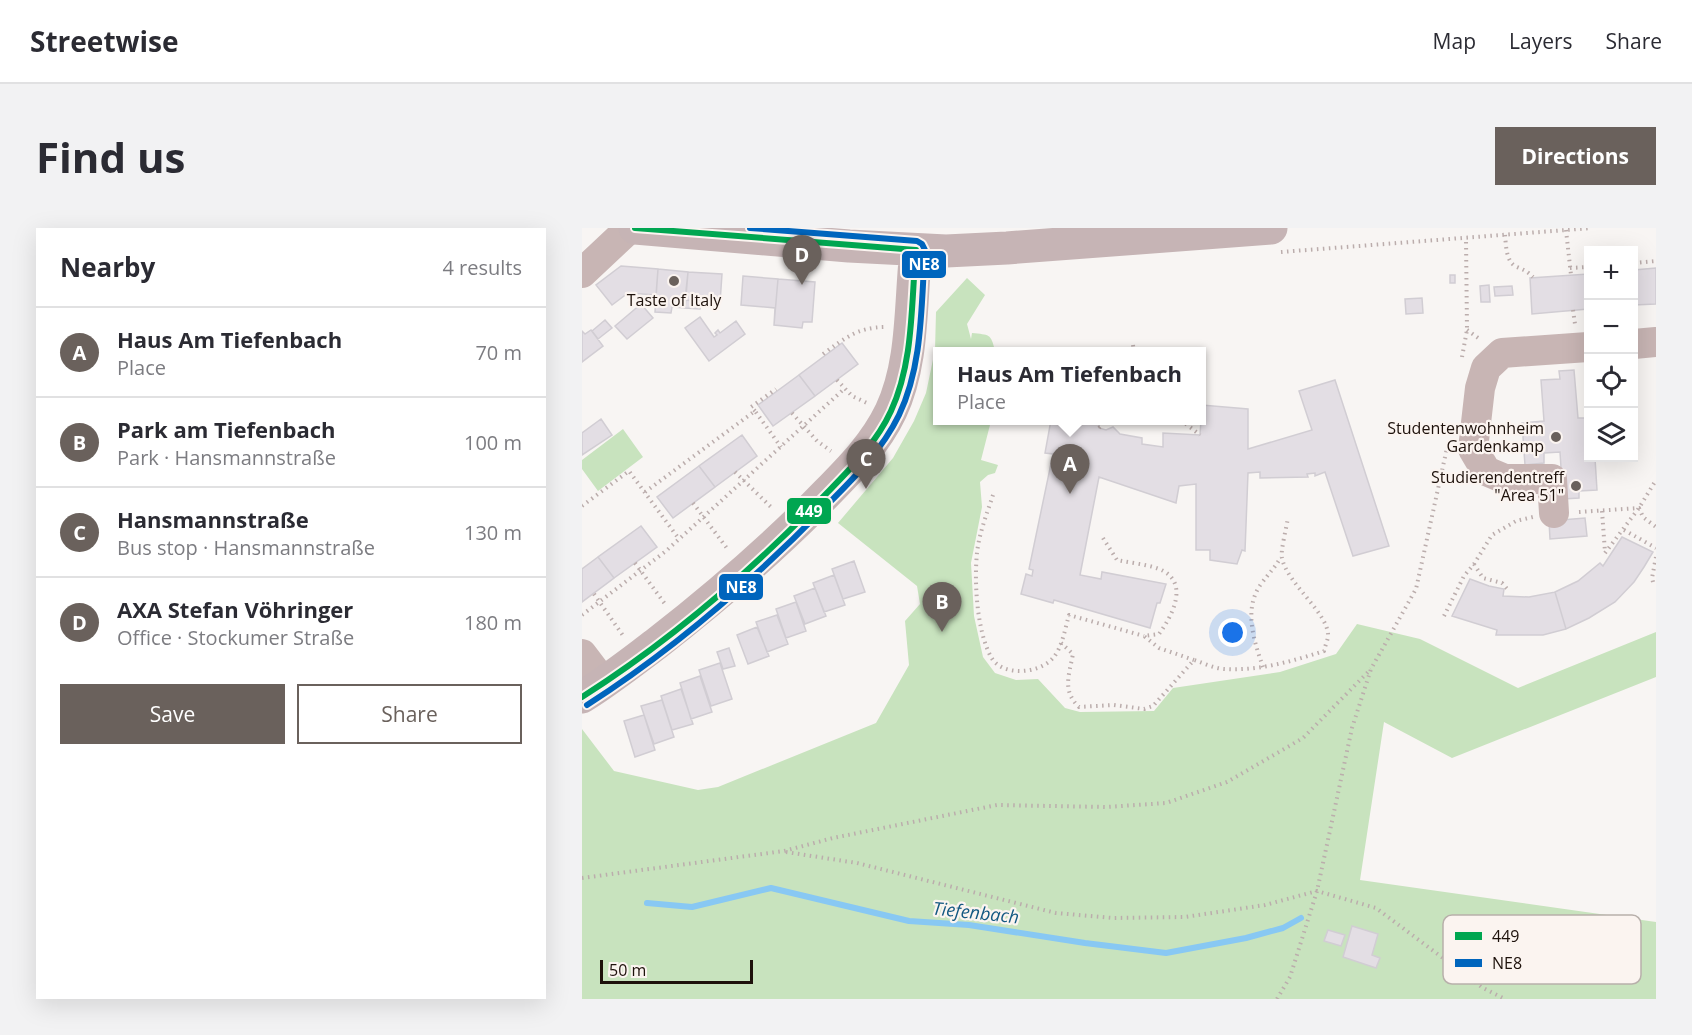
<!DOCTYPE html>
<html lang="en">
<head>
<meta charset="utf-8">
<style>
	body { margin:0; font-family:"Open Sans",sans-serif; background:#f2f2f3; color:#2b2b33 }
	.controls { position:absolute; right:18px; top:18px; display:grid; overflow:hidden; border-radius:0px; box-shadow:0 6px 24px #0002 }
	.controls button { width:54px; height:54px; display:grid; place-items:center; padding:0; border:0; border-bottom:2px solid #e1e1e2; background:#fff; color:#2b2b33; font:30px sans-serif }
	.scale { position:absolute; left:18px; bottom:15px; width:153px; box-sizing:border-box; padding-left:6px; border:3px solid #1d110b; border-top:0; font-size:16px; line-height:21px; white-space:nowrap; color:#1d110b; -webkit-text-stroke:4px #fbf4f0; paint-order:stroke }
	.you { position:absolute; left:651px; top:405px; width:21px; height:21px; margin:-15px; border:4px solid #fff; border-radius:50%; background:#1a73e8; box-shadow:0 0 0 9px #1a73e833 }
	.badge { display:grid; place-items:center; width:39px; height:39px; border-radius:50%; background:#6a615c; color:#fff; font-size:20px; font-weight:700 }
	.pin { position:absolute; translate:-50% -50px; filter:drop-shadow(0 2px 3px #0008) }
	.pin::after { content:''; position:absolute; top:32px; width:21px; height:18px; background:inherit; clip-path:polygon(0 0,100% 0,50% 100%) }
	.popup { position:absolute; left:351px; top:119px; width:273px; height:78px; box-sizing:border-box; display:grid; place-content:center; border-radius:0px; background:#fff; filter:drop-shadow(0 2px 4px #0005); font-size:20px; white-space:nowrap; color:#7c7c81 }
	.popup b { font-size:22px; color:#2b2b33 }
	.popup::after { content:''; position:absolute; left:50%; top:100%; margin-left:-12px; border:12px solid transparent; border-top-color:#fff }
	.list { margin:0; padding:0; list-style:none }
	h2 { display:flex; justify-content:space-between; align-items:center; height:78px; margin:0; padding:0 24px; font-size:26px }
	h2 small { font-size:20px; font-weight:400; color:#7c7c81 }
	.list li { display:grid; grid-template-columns:39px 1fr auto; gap:18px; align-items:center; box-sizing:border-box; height:90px; padding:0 24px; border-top:2px solid #e1e1e2 }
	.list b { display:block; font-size:22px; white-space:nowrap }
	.list p { margin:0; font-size:20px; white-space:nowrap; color:#7c7c81 }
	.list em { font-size:20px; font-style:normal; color:#7c7c81 }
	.actions { display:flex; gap:12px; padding:18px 24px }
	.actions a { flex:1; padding:14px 0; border:2px solid #6a615c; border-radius:0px; text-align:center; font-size:21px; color:#6a615c }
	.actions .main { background:#6a615c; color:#fff }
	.icon { flex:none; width:33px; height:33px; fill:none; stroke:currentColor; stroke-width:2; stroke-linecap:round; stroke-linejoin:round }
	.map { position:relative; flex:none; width:1074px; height:771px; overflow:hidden; border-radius:0px }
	header { display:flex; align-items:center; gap:36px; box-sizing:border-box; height:84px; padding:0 30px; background:#fff; border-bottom:2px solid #e1e1e2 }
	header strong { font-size:28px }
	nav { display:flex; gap:33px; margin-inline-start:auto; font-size:21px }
	.intro { display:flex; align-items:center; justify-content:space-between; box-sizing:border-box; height:144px; padding:0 36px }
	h1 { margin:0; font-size:42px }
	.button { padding:15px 27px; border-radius:0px; background:#6a615c; color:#fff; font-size:21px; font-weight:700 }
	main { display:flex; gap:36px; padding:0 36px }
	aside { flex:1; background:#fff; border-radius:0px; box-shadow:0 6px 24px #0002 }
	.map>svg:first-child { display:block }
	.green { fill:#c8e3be }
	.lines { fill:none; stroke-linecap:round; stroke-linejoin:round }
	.stream { stroke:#88c8f3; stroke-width:6 }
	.building { fill:#e3dee4; stroke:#d1cdd3; stroke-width:1.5 }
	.path { stroke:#bbadac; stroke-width:4; stroke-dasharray:1.5 4.5; stroke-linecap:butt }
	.minor { stroke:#c8b5b4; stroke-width:30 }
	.major { stroke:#c6b4b5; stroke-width:33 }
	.bus-1-casing { stroke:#fbf4f0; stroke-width:10 }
	.bus-2-casing { stroke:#fbf4f0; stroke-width:10 }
	.bus-1 { stroke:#00a651; stroke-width:6 }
	.bus-2 { stroke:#0065bd; stroke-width:6 }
	.poi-dot { fill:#6a615c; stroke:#fbf4f0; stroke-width:2 }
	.labels { text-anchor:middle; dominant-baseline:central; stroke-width:4.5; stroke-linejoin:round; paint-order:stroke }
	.poi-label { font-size:16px; fill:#1d110b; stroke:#fbf4f0; text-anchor:end }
	.water-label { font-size:18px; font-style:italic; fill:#145982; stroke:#fbf4f0 }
	.key { fill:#fbf4f0; stroke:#b8b0ab; stroke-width:1.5 }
	.key-label { font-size:16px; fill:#1d110b }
	.line-badge { stroke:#fbf4f0; stroke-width:2 }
	.badge-label { font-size:16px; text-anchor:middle; font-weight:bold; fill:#fff }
</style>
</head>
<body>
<header>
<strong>Streetwise</strong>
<nav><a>Map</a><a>Layers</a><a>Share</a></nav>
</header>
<div class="intro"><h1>Find us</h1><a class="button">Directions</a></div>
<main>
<aside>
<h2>Nearby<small>4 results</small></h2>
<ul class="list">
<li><span class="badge">A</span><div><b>Haus Am Tiefenbach</b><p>Place</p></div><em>70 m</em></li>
<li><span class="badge">B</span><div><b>Park am Tiefenbach</b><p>Park · Hansmannstraße</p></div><em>100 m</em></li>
<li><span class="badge">C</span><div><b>Hansmannstraße</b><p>Bus stop · Hansmannstraße</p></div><em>130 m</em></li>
<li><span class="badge">D</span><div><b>AXA Stefan Vöhringer</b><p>Office · Stockumer Straße</p></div><em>180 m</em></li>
</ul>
<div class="actions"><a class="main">Save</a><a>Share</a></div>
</aside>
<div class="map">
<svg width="1074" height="771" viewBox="0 0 1074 771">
	<rect width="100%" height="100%" fill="#f8f5f3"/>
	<path class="green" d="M385,50L403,67L385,96L389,111L390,105C407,107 409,105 413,123L356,124V192L409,193L399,232L416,237L413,245L406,247L398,254L400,279L389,335L392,388L401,429L413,445L434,452L456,451L483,480L498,484L572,483L591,460L698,444L754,426L775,396L838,411L936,460L1074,404V449L870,530L802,494L778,652L1074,694V771H0V501L32,543L116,562L136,559L294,495L327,437L323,393L338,376L335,358L256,295L311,230L332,193L344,165L353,122L354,84Z
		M41,201L61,229L16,263L0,241V232Z"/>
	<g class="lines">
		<path class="stream" d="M65,675L110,679L189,660L327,693L387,697L503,715L584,725L664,710L701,700L719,690"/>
	</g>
	<path class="building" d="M39,38L76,41L74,67L46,65L30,77L14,57Z
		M1074,40V76L1052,77V42Z
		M76,41L106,44L103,80L90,79L89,85L73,84Z
		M106,44L140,46L138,75L103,72Z
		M1006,46V81L950,86L948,50Z
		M868,47H873V55H868Z
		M161,48L196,51L192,97L193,80L159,77Z
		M196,51L233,54L230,94H221L220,100L192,97Z
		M907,57L908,74H899L898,58Z
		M930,58L931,67L913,68L912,59Z
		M840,70L841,85L824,86L823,71Z
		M103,72L119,73L118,81L103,80Z
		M59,76L71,90L45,111L33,98Z
		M118,89L132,109L135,107L133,105L136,102L138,105L154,93L163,106L127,133L103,100Z
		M23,92L30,100L16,111L10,103Z
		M9,102L21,118L0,134V103L3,106Z
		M260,115L276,136L233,168L217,147Z
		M992,142L996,190H1006V230H1013L1015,262L997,263V270L981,271L978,224L962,225V235L943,237L940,195L962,193L959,152L978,151L977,143Z
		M217,147L233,168L191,198L176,177Z
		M753,152L807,318L771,328L743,244L733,248V245L725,246L726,249L678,250V244L666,245L663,323L660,322L655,336L628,332V322H614V256L597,258L594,275L517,249L498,347L519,351L520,344L584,356L578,375H575L568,400L472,372L471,375L439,366L444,346L450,348L451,342L447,341L471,226L463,225L469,192H518L517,200L524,202L531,199L538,206L560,210V216L581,219V205L618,207L620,177L666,181V221L730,202L717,163Z
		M19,191L30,207L0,227V205Z
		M160,207L175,228L133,259L117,238Z
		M117,238L133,259L91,290L75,269Z
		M1003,290L1005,308L968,311L967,293Z
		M59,298L75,319L32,350L16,329Z
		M1040,309L1071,324L1062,339L1052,354L1033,374L1007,390L984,401L973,364L996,353L1018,335L1021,338Z
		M16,329L32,350L0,374V341Z
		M272,333L283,364L261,371L250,341Z
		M252,347L263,377L242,384L231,355Z
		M888,351L907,358L922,361L921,368L947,369L973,364L984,401L961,407H914L915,402L870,388Z
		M233,360L244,388L223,396L212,368Z
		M214,374L224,403L204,410L194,381Z
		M195,387L206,416L185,424L174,394Z
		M175,399L187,428L166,436L155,407Z
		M147,420L153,438L141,441L135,424Z
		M138,435L150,471L129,478L117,442Z
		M118,448L130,484L109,491L98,455Z
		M99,461L111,496L90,502L79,468Z
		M80,472L92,509L72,516L59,478Z
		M62,487L73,522L53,529L42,493Z
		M770,698L796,706L790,727L798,730L794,740L761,729Z
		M746,702L763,707L759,718L742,713Z"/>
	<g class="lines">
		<path class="path" d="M984,2L989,47
			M923,7C924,17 924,35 935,39C942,42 945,43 951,49
			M699,24L1010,0
			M1052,35L1074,33
			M988,40L1006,39
			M991,82L993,96
			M885,102L899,112
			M551,117L552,124
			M241,126C263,110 276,99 304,99
			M880,129L885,102L884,11
			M255,152L270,168L285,175
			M173,183L169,179L194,161
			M210,185L235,213L249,223
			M599,192L618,207
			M517,200L524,192
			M153,244L191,281
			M63,264L173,183L199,219
			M411,267C405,285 397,306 395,325C392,355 395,403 409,429C420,449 457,446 471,430C480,420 483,401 487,387L562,408
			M111,275L147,323
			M0,278L47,243L97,311
			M1020,283L1023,324
			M997,284L1057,280L1061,289L1074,299
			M1042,302L1074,320
			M521,310L535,332C548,335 564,336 577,341C608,353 591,387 577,406L562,408L577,420L612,432
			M1023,325L1057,280L1074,252
			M1074,329L1070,350L1071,354L1074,355
			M53,335L83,376
			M892,336L901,350L920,355L927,363
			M12,366L42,409
			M0,387L84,323L262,161
			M862,388L882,348L892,336L910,307L934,293L951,289
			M479,415L491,426C487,447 480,463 497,479L532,477L562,481L571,478L612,432C622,435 633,441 644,441C677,443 711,433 742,423C743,418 745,414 746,409C748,386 705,356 700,330C698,324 705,298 706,289
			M681,439C672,413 661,381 679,356C687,345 692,341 699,329
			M204,624L275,635L474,685L531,690L603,689L683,677L735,663L794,680L901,760L923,771
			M0,650L202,623L251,610L415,577L524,579L584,575L645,554L721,510L789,441
			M695,771L708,749L735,663L770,500L789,441L834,361L865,220"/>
		<path class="minor" d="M0,45L48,0
			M1052,116L1074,114
			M972,285L970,251H923L904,243L891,221L898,160L904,140L920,125L1006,119
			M0,426L22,455"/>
		<path class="major" d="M53,0L267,18L364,23L425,20L689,0
			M0,469C26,453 50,434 74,416C129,373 182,328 232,278C260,249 291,221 309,183C332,134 328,76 334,22"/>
		<g class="bus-1-casing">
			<path id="bus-1" d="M53,0L334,22
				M0,469C85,415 168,344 238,272C264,245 293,218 309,183C332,133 329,75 334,22"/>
		</g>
		<g class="bus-2-casing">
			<path id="bus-2" d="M5,477C91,422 175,349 246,276C273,249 300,222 317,187C341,137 339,77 343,22L340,16L335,13L168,0"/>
		</g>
		<use href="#bus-1" class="bus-1"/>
		<use href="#bus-2" class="bus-2"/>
	</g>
	<g class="poi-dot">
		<circle cx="92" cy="53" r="6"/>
		<circle cx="974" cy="209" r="6"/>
		<circle cx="994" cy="258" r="6"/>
	</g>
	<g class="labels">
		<g class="poi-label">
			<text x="92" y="72" text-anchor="middle">Taste of Italy</text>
			<text x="962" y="200">Studentenwohnheim<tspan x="962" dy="18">Gardenkamp</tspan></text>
			<text x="982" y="249">Studierendentreff<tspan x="982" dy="18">"Area 51"</tspan></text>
		</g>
		<g class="water-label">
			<text transform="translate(394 684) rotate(6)">Tiefenbach</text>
		</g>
	</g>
	<rect x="861" y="687" width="198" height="69" rx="9" class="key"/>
	<rect x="873" y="704" width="27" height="8" fill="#00a651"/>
	<rect x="873" y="731" width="27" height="8" fill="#0065bd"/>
	<g class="key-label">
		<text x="910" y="714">449</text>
		<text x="910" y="741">NE8</text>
	</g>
	<g class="line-badge">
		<rect x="319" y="22" width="46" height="29" rx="6" fill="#0065bd"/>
		<rect x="204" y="269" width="46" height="28" rx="6" fill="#00a651"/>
		<rect x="136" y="345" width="46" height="28" rx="6" fill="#0065bd"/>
	</g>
	<g class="badge-label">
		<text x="342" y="42">NE8</text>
		<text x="227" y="289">449</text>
		<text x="159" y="365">NE8</text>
	</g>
</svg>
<div class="controls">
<button>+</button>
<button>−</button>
<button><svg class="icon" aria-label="locate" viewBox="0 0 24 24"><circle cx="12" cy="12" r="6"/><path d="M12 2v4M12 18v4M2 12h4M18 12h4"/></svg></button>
<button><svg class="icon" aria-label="layers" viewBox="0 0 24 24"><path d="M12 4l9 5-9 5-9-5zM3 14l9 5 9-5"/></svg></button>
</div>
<div class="scale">50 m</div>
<div class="you"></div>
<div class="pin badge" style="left:488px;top:266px">A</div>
<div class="popup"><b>Haus Am Tiefenbach</b>Place</div>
<div class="pin badge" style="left:360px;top:404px">B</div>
<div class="pin badge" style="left:284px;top:261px">C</div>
<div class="pin badge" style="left:220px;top:57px">D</div>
</div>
</main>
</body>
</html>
